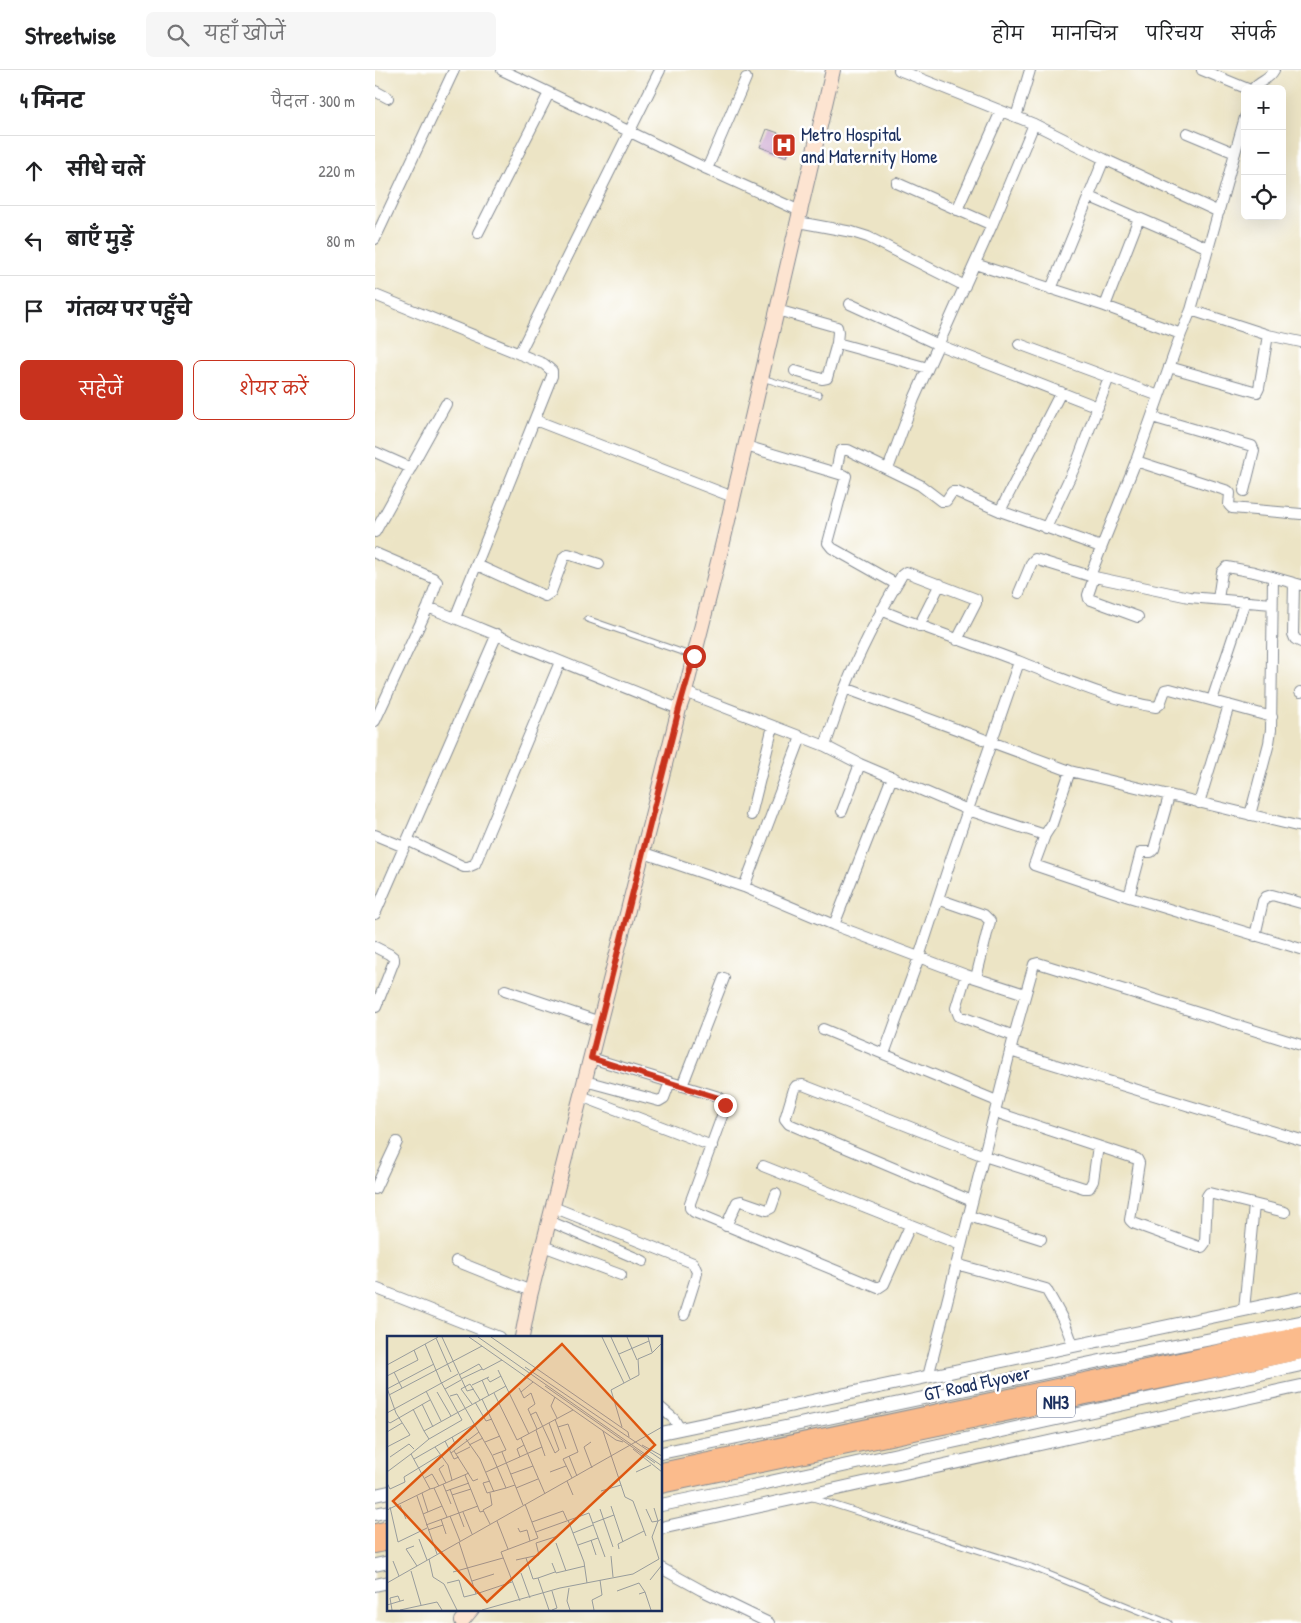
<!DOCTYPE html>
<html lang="hi">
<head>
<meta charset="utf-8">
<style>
	body { margin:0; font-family:"Patrick Hand","Playpen Sans Deva",sans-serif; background:#f6f6f6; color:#202124 }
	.controls { position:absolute; right:15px; top:15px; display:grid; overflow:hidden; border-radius:8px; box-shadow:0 5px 20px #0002 }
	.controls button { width:45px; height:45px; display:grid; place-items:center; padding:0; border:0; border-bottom:1px solid #e0e0e0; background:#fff; color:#202124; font:25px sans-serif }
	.stop { position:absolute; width:15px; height:15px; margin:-11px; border:4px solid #c8321e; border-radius:50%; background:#fff }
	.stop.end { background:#c8321e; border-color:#fff; box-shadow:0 1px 5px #0008 }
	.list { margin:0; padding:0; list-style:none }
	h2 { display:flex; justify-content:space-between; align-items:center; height:65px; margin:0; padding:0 20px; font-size:21px }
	h2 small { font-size:16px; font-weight:400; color:#757577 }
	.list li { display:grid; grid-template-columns:32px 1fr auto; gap:15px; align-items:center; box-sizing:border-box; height:70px; padding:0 20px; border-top:1px solid #e0e0e0 }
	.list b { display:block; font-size:19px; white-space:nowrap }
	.list em { font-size:16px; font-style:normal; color:#757577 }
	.actions { display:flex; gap:10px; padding:15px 20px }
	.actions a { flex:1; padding:11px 0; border:1px solid #c8321e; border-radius:8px; text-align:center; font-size:18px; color:#c8321e }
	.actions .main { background:#c8321e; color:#fff }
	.icon { flex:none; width:28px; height:28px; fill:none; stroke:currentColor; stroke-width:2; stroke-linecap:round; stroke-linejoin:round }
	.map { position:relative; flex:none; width:926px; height:1553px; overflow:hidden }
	header { display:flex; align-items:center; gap:30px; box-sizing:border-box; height:70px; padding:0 25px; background:#fff; border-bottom:1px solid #e0e0e0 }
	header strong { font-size:24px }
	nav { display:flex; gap:28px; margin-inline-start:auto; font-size:18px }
	.search { width:350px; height:45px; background:#f6f6f6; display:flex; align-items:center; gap:12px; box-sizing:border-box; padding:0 18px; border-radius:8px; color:#757577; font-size:19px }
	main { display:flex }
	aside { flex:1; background:#fff }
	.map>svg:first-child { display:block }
	.building { fill:#c9a1cd }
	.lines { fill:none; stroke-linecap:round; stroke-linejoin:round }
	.service-casing { stroke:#848a92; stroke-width:7 }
	.minor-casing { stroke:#848a92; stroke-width:12 }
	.tertiary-casing { stroke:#848a92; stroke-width:14 }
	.secondary-casing { stroke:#848a92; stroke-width:16 }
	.trunk-casing { stroke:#848a92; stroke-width:18 }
	.service { stroke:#fff; stroke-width:5 }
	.minor { stroke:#fff; stroke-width:10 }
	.tertiary { stroke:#fff; stroke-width:12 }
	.secondary { stroke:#fde4d1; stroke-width:14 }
	.trunk { stroke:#fbbb8c; stroke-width:16 }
	.route { stroke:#c8321e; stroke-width:6 }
	.labels { text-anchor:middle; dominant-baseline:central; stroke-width:5; stroke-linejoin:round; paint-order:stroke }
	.shield { fill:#fff; stroke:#5f6d8e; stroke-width:1 }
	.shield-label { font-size:18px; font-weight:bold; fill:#1b2f5e }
	.poi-label { font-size:19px; fill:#1b2f5e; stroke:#fff; text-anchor:start }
	.street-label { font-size:19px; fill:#1b2f5e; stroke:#fff }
	.inset-road { fill:none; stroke:#989c9c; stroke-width:1 }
	.view { fill:#de5710; fill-opacity:0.15; stroke:#de5710; stroke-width:2.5 }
	.inset-edge { fill:none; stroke:#1b2f5e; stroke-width:2.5 }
</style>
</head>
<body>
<header>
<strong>Streetwise</strong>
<div class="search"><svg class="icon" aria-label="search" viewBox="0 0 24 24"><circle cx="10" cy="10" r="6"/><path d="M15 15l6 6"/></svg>यहाँ खोजें</div>
<nav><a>होम</a><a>मानचित्र</a><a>परिचय</a><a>संपर्क</a></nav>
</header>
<main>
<aside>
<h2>4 मिनट<small>पैदल · 300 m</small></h2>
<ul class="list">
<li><svg class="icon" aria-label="ahead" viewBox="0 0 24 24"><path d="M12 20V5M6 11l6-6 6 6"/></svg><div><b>सीधे चलें</b></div><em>220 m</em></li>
<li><svg class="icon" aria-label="left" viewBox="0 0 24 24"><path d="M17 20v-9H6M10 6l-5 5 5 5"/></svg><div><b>बाएँ मुड़ें</b></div><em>80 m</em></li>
<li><svg class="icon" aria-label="arrive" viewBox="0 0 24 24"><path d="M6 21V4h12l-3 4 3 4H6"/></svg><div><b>गंतव्य पर पहुँचे</b></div></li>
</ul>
<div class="actions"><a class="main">सहेजें</a><a>शेयर करें</a></div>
</aside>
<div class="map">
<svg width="926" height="1553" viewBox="0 0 926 1553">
	<rect width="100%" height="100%" fill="#fff"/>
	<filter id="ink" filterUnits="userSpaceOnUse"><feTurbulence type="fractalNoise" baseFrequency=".02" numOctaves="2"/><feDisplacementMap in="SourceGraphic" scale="10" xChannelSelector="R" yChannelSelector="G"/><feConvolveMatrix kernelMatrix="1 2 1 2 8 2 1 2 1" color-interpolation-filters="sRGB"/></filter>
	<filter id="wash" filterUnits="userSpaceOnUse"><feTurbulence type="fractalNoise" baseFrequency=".0096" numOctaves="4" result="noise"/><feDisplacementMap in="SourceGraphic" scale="20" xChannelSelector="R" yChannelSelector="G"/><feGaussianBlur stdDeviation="1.12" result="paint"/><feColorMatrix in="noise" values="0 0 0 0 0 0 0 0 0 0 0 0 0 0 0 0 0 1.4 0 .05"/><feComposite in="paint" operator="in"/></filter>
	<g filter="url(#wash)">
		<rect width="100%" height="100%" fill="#ece4c5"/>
		<g id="blocks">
			<path class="building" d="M392,59L418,68L412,87L385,77Z"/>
		</g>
	</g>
	<g filter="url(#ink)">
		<use href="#blocks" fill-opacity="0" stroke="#848a92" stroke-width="1"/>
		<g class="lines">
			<g class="service-casing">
				<path id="service" d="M387,308L444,325
					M212,549L318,586
					M438,1428L656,1497L794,1553"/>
			</g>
			<g class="minor-casing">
				<path id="minor" d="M127,0L332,99L425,141
					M524,0L659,54L729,89L844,142
					M827,0L873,19
					M878,19C885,9 893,11 899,0
					M0,21L13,28
					M641,47L655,0
					M812,63L860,83
					M332,99L371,8
					M522,113L617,155
					M713,126L833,178
					M582,140L626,41
					M423,152L477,162L493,167L590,216
					M103,163L174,23
					M0,169L79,0
					M600,194L730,236L806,264L816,240L893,265L926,272
					M676,219L729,89
					M0,225L169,294L177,301V306L80,548
					M475,234L564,275L723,337
					M730,236L764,148
					M402,240L462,257L463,262L462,273L553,298
					M816,240L870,47
					M644,274L784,326
					M144,284L285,0
					M794,297L882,322L884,318L893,265
					M420,301L447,309L452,308L462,273
					M777,347L877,376L879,381L869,421
					M160,350L358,427
					M371,376L471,406L453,473L457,478L521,514
					M0,382L36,398
					M761,391L853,421L855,423L854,435L857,438L926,444
					M513,399L539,329L617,155L659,54
					M461,402L465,382L467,380H473L545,415L566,431H571L577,422H582L625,441L726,477
					M625,441L686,322
					M671,458L702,392L734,307
					M0,462L71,334
					M0,483L58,508L62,512L53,537L0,651
					M102,495L170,526L176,522L189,487L193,484L224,494
					M715,506L761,391L806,264
					M719,507L713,525L714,529L763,547
					M919,513L918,564L920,569L926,572
					M644,523L657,492L660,489L715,506L814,527L897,534
					M843,529L847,502L852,497L879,502L926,515
					M53,537C136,571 220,606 304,639
					M506,540C551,559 597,574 643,591C686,608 735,630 781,637L785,634L790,620L795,619L897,647
					M544,556L565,514
					M470,618C486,578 505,542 527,505L531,502L601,529V533L582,570
					M310,622L450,676L470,618L695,701L926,757
					M925,622H926
					M837,630L870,531
					M450,676L485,694L593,740L670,765
					M695,701L677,754L670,765L659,795L754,827L926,879
					M824,733L854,635
					M467,741L485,694
					M376,745L398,656
					M875,745L894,673L896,660L898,507
					M0,765L29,777
					M32,770L89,797H93L100,794L185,592
					M269,783L369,817L459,855L591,905L650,924
					M369,817L426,667
					M754,827L766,782H776L779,779L794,726
					M563,829L609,845L615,851L601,908
					M0,844L122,564
					M459,855L517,707
					M880,866L888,831L891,827L897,825L926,833
					M0,877L14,884L19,888V891L1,937
					M591,905L581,938L584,946L639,966
					M130,920L225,952
					M448,959L622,1031
					M635,981L926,1070
					M509,984L544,887L577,786L644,592
					M216,988L344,1027L350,1032V1038L315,1133V1138L319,1142L503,1218L509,1214L535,1156
					M210,1011L284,1031L289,1028L295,1012
					M307,1016L349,908
					M206,1026L337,1076
					M620,1042L762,1089L764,1093L755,1150L758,1153L824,1177H827L830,1173L832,1126L834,1123L910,1142
					M388,1096L586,1175
					M0,1119L22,1072
					M597,1131L414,1054L410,1049L419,1019L421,1016L428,1015L609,1086L709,1118H714L718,1111L723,1076
					M178,1137L318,1193L322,1202L321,1207L309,1245
					M594,1146L666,1169
					M174,1151L268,1191
					M351,1156L362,1132L366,1131L392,1140L396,1138L401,1124
					M168,1176L246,1205
					M81,1191L156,1221
					M581,1194L671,1219C682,1238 692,1255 698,1276
					M0,1218L124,1267
					M869,1240L879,1135
					M553,1307L639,966L659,894L663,893L926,975
					M286,1338L299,1349L305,1359
					M286,1498L326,1520L394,1553"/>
			</g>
			<g class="tertiary-casing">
				<path id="tertiary" d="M286,1363L926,1228
					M286,1383L768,1282L926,1252
					M0,1425L14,1422
					M286,1435L359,1420L926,1295
					M0,1444L14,1441
					M286,1458L926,1316
					M0,1495L14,1492
					M0,1515L14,1512"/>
			</g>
			<g class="secondary-casing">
				<path id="secondary" d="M147,1267L155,1226L304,639L310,622L348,472L458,0
					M87,1551L97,1539"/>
			</g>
			<g class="trunk-casing">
				<path id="trunk" d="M286,1401L926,1265
					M286,1415L926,1281
					M0,1462L14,1459
					M0,1475L14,1472"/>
			</g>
			<use href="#service" class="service"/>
			<use href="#minor" class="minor"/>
			<use href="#tertiary" class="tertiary"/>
			<use href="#secondary" class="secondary"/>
			<use href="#trunk" class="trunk"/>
		</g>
	</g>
	<g class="lines" filter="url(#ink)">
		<path class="route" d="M319,586L304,639L216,988L344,1028L348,1030L350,1035"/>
	</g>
	<defs>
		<g id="hospital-square" transform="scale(1.25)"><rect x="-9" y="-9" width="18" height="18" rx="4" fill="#c8321e" stroke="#fff"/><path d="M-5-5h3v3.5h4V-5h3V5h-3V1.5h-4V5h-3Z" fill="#fff"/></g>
	</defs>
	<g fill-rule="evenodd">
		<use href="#hospital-square" x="409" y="75"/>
	</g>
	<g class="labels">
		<rect class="shield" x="662" y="1316.5" width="38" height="31" rx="4"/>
		<g class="shield-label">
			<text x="681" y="1332">NH3</text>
		</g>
		<g class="poi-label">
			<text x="426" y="64">Metro Hospital<tspan x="426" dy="22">and Maternity Home</tspan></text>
		</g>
		<g class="street-label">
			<text transform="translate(602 1313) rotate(-12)">GT Road Flyover</text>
		</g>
	</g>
	<g transform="translate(12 1266)">
		<rect width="275" height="275" fill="#ece4c5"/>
		<path class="inset-road" d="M55,1L80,55L87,53M82,1L229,104L236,106M91,1L275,130M104,1L241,96L242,101M215,1L237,47M224,1L243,43M240,1L250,24M261,1L265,16M49,2L64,36M38,8L54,46L75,84L42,103M232,18L262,5M0,29L51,1M138,31L275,124M111,34L142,98M7,36L15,52M72,39L92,28L96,34L115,24M0,40L31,24L27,14M100,42L103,46L114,40M74,43L95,33M95,44L102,60M85,49L102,41M158,50L268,127M0,52L9,77L23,99L0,111M132,52L137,62L144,57L148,68L141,73L150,93M0,53L47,28M58,53L74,44M39,55L54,85M50,56L64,80M134,56L146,46M107,57L130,104L186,74M2,59L95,10M63,60L70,58L105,119L119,152L128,149L136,169M168,61L164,70L170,82M95,63L119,114L106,119M88,66L99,85L105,83M35,68L46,91M85,68L74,53L83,48L93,64M26,73L37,95M0,77L71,38M143,79L149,76L168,117L172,114L162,87M168,83L179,113M0,85L3,87L43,64M171,91L181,88L191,116L176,123L185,142M235,91L224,54L252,39L251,23L265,17L275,7M149,94L158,120M216,95L238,161L246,165L259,200M0,96L15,87M134,102L158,158M79,103L93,123L107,156M58,105L67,123L72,121M98,106L113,100M204,106L197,111L205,132M82,109L96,102M255,109L275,120M48,111L61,129L65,144M246,113L275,136M63,114L68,108L65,101M67,115L86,145L91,143M115,116L128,149M64,117L92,96M24,118L42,103L37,95L119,50M69,118L83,111M182,120L190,140M3,121L22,108L27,113M133,121L130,113L137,109M27,123L88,88M57,129L52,133L59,147M0,136L24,118L43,153L47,152L60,181M99,136L155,111M163,136L179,130M249,136L264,129M124,138L146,130M78,139L93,176L97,175M38,142L45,138L52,150M103,145L96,147L100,157L119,152M180,145L186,159M0,147L3,153L18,146L17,141L53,119M56,148L64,168M47,152L82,137M129,152L151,143M63,153L77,191M59,155L82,147M214,155L234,149M35,157L41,176M103,157L105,169L96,174L103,188M65,159L84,153M30,160L50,218M138,168L151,202M13,169L19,183M224,170L236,206M3,171L11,206L40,192M213,173L226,211M259,173L265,186L271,185L267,172M0,174L43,153M76,176L85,198M36,178L55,170M63,180L73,205M54,183L59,198M181,184L197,226L200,247M110,185L121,213M145,186L176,175L180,184M206,187L227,179M39,189L91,170M131,192L133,196L140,194L143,205M41,194L56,189M149,196L202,177L218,221M186,197L206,189M32,203L40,224M204,204L209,219M72,206L89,258L125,246M169,207L179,235M191,209L211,202M27,210L19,213L30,230M232,213L231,208L257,195M224,220L226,241M139,222L146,243L151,242M42,223L46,241L57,248L70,274M129,224L152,219L149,207L171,200M6,225L12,240M165,227L169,237L198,230M24,235L34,269M66,236L116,222M134,237L143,262M263,244L275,229M85,245L107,238M0,247L275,91M60,247L72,244L77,261L89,258M182,252L180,265L183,274M230,255L252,247L258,256L252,258M258,256L264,274M133,265L114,216L151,202M0,269L17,264M5,274L3,262L11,260L13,265M13,274L50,266L55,274M95,274L173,252L246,238L272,223L265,201L271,185L275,183M162,274L151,242L168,236M165,274L170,272L165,255M207,274L205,264L215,259L213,244"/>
		<path class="view" d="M175,8L268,109L100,266L6,165Z"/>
		<rect width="275" height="275" class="inset-edge"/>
	</g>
</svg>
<div class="controls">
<button>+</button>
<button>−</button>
<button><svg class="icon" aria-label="locate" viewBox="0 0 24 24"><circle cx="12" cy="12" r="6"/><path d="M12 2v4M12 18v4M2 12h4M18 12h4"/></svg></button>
</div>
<div class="stop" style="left:319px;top:586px"></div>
<div class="stop end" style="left:350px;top:1035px"></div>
</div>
</main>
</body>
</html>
